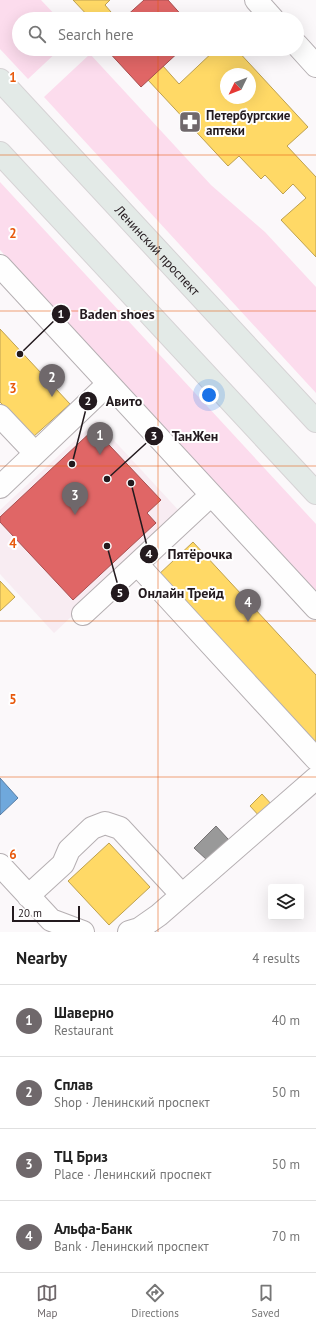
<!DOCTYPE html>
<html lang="en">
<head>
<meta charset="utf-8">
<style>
	body { margin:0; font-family:"PT Sans",sans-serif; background:#f2f2f2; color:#222 }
	.controls { position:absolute; right:12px; bottom:12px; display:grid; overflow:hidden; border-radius:4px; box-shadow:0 4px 16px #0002 }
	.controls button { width:36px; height:36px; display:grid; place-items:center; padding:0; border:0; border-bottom:1px solid #e0e0e0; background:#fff; color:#222; font:20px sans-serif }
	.compass { position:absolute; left:220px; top:68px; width:36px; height:36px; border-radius:50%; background:#fff; box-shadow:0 4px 16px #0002; rotate:227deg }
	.scale { position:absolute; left:12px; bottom:10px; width:68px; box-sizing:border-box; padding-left:4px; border:2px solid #231a1e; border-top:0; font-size:11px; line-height:14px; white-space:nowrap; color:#231a1e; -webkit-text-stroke:3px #fff; paint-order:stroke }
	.you { position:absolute; left:209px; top:395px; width:14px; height:14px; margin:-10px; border:3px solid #fff; border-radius:50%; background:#1a73e8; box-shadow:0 0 0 6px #1a73e833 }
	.badge { display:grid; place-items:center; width:26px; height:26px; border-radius:50%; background:#6f686b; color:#fff; font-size:13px; font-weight:700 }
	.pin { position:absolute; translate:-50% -33px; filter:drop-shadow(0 1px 2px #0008) }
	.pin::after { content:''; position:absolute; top:21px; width:14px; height:12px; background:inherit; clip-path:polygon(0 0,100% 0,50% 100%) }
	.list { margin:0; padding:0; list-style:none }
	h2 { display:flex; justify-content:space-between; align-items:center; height:52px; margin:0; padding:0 16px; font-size:17px }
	h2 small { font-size:13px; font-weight:400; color:#767676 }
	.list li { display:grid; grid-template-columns:26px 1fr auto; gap:12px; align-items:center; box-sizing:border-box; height:72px; padding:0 16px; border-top:1px solid #e0e0e0 }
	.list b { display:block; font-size:15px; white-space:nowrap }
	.list p { margin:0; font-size:13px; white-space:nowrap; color:#767676 }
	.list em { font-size:13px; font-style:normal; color:#767676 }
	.icon { flex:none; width:22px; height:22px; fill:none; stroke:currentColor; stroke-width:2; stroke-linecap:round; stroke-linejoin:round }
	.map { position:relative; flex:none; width:316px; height:932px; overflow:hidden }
	.search { position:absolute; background:#fff; box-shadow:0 4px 16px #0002; left:12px; right:12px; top:12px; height:44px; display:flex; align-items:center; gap:10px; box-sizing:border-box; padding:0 14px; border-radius:22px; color:#767676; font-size:15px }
	.sheet { height:340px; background:#fff }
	nav { display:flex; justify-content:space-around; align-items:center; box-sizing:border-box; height:56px; border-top:1px solid #e0e0e0; background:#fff; font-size:11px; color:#767676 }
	nav a { display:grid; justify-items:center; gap:2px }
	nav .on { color:#6f686b }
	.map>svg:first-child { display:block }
	.built { fill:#f8ecf2 }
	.green { fill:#fcdced }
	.homes { fill:#ffd966; stroke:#bda050; fill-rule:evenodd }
	.shops { fill:#e06666; stroke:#a74f50 }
	.schools { fill:#6fa8dc; stroke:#587da3 }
	.industry { fill:#999; stroke:#767374 }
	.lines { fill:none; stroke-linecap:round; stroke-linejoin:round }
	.minor-casing { stroke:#b5afb2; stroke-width:24 }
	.major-casing { stroke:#d6d3d5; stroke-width:24 }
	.minor { stroke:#fefefe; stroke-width:22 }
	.major { stroke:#e3eae7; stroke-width:22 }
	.grid { fill:none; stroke:#e8590c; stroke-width:1; stroke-opacity:0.55 }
	.labels { text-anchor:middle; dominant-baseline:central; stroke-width:4; stroke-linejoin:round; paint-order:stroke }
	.poi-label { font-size:13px; font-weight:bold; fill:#231a1e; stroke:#fff; text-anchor:start }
	.street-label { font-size:13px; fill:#231a1e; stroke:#fff }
	.grid-label { font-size:13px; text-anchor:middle; font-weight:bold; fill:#e8590c; stroke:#fff; stroke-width:4; stroke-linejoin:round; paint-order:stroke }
	.leader { fill:none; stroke:#231a1e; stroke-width:1.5 }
	.callout-dot { fill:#231a1e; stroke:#fff; stroke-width:1.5 }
	.mark-label { font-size:12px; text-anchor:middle; font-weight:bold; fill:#fff }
	.callout-label { font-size:14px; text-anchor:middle; font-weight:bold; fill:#231a1e; stroke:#fff; stroke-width:4; stroke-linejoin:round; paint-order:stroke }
</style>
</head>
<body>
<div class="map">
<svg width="316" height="932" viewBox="0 0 316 932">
	<rect width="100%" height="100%" fill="#fbf8fa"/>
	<path class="built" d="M96,421L181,513L54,633L0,574V510Z"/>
	<path class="green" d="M0,0H41L59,19H19V49H60L28,79L0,49Z
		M90,54L211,185L265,232L316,287V393L44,97Z
		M0,182L316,524V591L0,250Z"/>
	<path class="homes" d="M73,0H110L105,5L117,19H91Z
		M216,49H236L308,127L287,146L316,177V257L281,220L306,198L293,184L283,194L265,175L261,179L239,156L228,166L148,80L163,66L179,84ZM226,74H250V98H226Z
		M0,329L70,404L33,437L0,402Z
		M193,542L316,675V748L156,577Z
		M0,581L15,597L0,611Z
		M262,794L273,806L261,818L250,806Z
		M109,843L150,887L109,925L68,881Z"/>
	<path class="shops" d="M144,0H168L185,19H123Z
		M106,49H182L141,87Z
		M94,429L161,500L147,513L156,523L73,600L0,522V517Z"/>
	<path class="schools" d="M0,778L18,798L0,815Z"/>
	<path class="industry" d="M216,826L228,839L207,860L194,848Z"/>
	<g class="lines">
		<g class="minor-casing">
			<path id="minor" d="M256,0L273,19
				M297,45L316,66
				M0,266L316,608
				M0,416L35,453
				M0,487L108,384
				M211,495L137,564L316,759
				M83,614L137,564
				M0,865L51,920L83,932
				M28,896L63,864L69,850L92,828L105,823L120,828L182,895
				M129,932L139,929L159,915L316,778"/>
		</g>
		<g class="major-casing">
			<g id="major">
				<path id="s1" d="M0,80L316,421"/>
				<path d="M0,153L316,493"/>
			</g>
		</g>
		<use href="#minor" class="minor"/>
		<use href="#major" class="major"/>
	</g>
	<path class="grid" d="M158,0V19M158,49V932M0,155H316M0,311H316M0,466H316M0,621H316M0,777H316"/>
	<defs>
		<g id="pharmacy-square" transform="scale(1.15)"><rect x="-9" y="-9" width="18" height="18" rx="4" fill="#6f686b" stroke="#fff"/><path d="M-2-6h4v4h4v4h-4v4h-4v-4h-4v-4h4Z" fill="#fff"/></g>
	</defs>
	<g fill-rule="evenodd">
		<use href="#pharmacy-square" x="190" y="122"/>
	</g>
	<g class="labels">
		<g class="poi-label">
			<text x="206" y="115">Петербургские<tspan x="206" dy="15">аптеки</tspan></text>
		</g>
		<g class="street-label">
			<text stroke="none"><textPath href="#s1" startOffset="232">Ленинский проспект</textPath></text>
		</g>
	</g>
	<g class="grid-label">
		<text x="13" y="82">1</text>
		<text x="13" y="238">2</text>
		<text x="13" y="393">3</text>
		<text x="13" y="548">4</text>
		<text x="13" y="704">5</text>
		<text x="13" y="859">6</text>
	</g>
	<path class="leader" d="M20 354L61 314M72 464L88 401M107 479L154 436M131 483L149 554M107 546L120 593"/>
	<g class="callout-dot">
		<circle cx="20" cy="354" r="4"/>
		<circle cx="72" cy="464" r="4"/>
		<circle cx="107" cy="479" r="4"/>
		<circle cx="131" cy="483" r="4"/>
		<circle cx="107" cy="546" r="4"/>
		<circle cx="61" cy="314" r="10"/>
		<circle cx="88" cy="401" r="10"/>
		<circle cx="154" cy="436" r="10"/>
		<circle cx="149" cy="554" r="10"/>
		<circle cx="120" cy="593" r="10"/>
	</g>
	<g class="mark-label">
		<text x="61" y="318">1</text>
		<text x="88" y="405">2</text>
		<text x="154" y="440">3</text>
		<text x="149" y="558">4</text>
		<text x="120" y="597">5</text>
	</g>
	<g class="callout-label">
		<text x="117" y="319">Baden shoes</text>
		<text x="124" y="406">Авито</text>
		<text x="195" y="441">ТанЖен</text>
		<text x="200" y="559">Пятёрочка</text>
		<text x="181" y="598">Онлайн Трейд</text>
	</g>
</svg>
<div class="controls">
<button><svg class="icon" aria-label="layers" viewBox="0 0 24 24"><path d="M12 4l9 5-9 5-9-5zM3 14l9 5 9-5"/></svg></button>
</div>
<svg class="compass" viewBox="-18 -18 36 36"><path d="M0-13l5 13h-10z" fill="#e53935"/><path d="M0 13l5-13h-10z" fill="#767676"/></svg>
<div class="scale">20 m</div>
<div class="you"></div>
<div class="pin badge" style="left:100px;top:455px">1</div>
<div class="pin badge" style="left:52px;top:397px">2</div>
<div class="pin badge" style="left:75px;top:515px">3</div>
<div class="pin badge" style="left:248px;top:622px">4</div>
<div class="search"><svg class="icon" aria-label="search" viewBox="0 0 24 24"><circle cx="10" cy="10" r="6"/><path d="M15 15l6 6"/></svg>Search here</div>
</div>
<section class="sheet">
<h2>Nearby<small>4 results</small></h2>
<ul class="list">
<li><span class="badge">1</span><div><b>Шаверно</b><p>Restaurant</p></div><em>40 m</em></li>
<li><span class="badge">2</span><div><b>Сплав</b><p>Shop · Ленинский проспект</p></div><em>50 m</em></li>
<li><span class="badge">3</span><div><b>ТЦ Бриз</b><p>Place · Ленинский проспект</p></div><em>50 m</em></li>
<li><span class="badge">4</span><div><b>Альфа-Банк</b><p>Bank · Ленинский проспект</p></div><em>70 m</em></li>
</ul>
</section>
<nav>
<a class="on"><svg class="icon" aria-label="map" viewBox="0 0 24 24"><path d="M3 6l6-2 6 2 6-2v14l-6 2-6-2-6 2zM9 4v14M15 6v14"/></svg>Map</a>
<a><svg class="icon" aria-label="directions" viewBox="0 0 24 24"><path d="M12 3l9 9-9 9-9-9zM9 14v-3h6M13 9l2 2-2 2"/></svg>Directions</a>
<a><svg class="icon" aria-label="saved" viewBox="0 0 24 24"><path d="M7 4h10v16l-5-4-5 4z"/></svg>Saved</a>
</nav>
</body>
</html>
